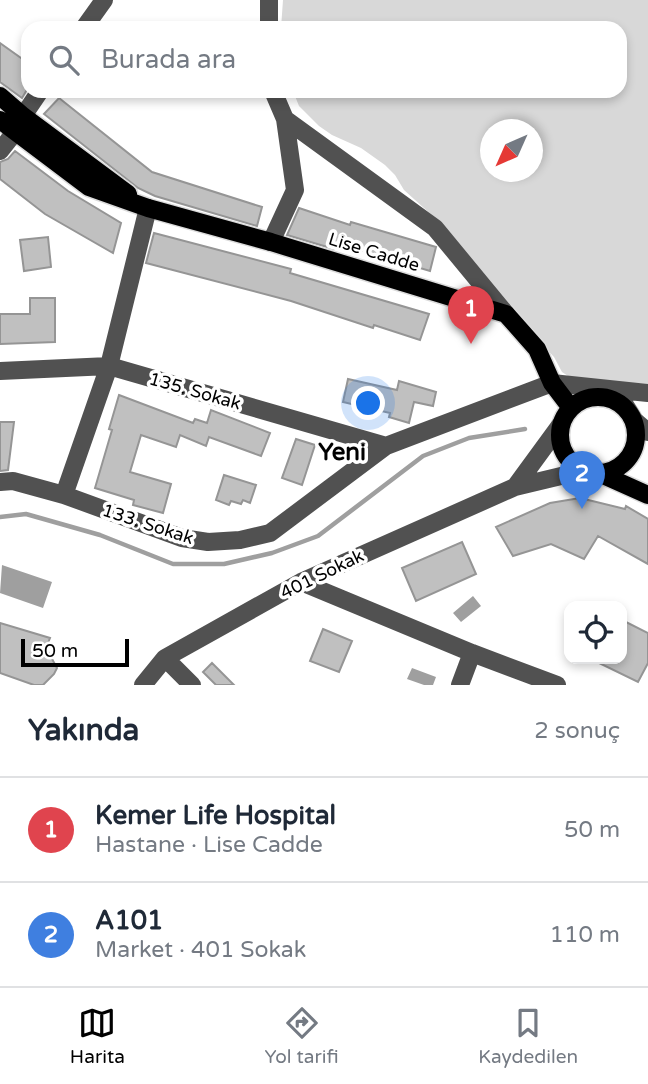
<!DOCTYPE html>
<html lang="tr">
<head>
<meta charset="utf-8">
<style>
	body { margin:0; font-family:"Varela Round",sans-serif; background:#f6f6f7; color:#1f2937 }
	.controls { position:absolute; right:21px; bottom:21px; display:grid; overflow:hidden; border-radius:14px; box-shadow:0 4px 10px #0003 }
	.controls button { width:63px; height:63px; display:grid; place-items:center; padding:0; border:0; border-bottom:2px solid #e0e1e3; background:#fff; color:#1f2937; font:35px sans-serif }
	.compass { position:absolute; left:480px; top:119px; width:63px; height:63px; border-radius:50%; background:#fff; box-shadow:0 4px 10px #0003; rotate:225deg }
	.scale { position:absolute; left:21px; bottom:18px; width:108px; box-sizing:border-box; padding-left:7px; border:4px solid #000; border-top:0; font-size:19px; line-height:24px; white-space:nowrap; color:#000; -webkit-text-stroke:5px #fff; paint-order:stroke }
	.you { position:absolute; left:369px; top:404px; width:24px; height:24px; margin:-18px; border:5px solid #fff; border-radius:50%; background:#1a73e8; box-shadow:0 0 0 10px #1a73e833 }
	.badge { display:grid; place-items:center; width:46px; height:46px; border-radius:50%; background:#000; color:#fff; font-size:23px; font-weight:700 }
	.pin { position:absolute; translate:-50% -58px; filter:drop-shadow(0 2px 4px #0008) }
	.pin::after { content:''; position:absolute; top:37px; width:24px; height:21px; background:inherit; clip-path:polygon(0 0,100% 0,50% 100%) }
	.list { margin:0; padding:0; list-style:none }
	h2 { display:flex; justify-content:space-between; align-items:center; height:91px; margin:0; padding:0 28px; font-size:30px }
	h2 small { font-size:23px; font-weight:400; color:#747a83 }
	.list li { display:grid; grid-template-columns:46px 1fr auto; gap:21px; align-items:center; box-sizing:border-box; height:105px; padding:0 28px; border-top:2px solid #e0e1e3 }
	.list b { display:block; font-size:26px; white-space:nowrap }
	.list p { margin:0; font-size:23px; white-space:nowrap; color:#747a83 }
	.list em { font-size:23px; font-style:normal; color:#747a83 }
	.icon { flex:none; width:38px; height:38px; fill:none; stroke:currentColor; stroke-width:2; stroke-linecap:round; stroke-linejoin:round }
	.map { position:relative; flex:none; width:648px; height:685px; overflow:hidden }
	.search { position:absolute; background:#fff; box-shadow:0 4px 10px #0003; left:21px; right:21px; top:21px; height:77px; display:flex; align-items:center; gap:18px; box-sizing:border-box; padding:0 24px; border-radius:21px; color:#747a83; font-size:26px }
	.sheet { height:301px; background:#fff }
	nav { display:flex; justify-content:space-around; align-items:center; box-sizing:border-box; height:98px; border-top:2px solid #e0e1e3; background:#fff; font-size:19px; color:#747a83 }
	nav a { display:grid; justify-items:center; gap:4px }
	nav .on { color:#000 }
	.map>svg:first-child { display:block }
	.green { fill:#d8d8d8; fill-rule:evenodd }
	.water { fill:#9f9f9f }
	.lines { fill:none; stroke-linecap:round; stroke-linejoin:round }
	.stream { stroke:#9f9f9f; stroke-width:4.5 }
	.building { fill:#c0c0c0; stroke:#959595; stroke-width:2 }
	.major-casing { stroke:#dbdbdb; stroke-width:21 }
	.minor { stroke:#515151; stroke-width:18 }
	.major { stroke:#000; stroke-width:18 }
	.labels { text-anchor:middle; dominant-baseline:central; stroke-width:7; stroke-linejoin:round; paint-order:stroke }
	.street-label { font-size:18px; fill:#000; stroke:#fff }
	.district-label { font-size:24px; font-weight:bold; fill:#000; stroke:#fff }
</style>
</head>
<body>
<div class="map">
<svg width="648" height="685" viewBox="0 0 648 685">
	<rect width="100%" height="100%" fill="#fff"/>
	<path class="green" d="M283,0H648V384L574,380L562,372L554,357L513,314L435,218L404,190L395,175L385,165L361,148L332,135L319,126L299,106L293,91H620V28H281ZM490,130H532V172H490Z"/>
	<path class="water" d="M2,565L52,582L43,608L0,593Z
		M473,596L481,606L461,622L453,613Z
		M412,668L436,677L433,685H424L407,679Z"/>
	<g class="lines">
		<path class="stream" d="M0,517L26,514L100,535L173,564H224L272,553L318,536L423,456L469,438L525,429"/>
	</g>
	<path class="building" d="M0,43L28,63V88L22,98L0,82Z
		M59,98L152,172L262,207L257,226L155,196L138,188L44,114Z
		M15,151L68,191L121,223L113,253L45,214L0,179V162L8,159Z
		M299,208L350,225L351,222L436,247L430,271L336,243L334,249L287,235Z
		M154,233L291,269L290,273L429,314L420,340L374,325L373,328L291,301L146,263Z
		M48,237L51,267L24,271L20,240Z
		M30,298H55V342L0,344V314H30Z
		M348,379L397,390L399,381L436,392L433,406L414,402L409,423L389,417L390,413L343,402Z
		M119,395L193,423L195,419L207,423L211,410L270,433L261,456L209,437L206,446L180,435L176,447L141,435L130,472L171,484L163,513L133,505L134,500L95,488L112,430L109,429Z
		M0,422H14L8,470L0,471Z
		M296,439L315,445L302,485L282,478Z
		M224,475L256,485L250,503L243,500L241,504L231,501L229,505L216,500Z
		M580,498L625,509L626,506L648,519V564L598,536L584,559L551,544L513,556L496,527L550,503Z
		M462,542L476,574L416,601L402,568Z
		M622,620L648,633V663L638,682L591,659H622Z
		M0,623L50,638L46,648L57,668L54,674L43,685H34L0,673Z
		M323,629L352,641L339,672L310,661Z
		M212,663L234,685H216L203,672Z"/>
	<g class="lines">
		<g class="major-casing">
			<path id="major" d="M0,96L23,116L128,194
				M0,120L89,187L148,208L271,242L506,314L537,349L552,383L571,408
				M560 435a38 38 0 1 1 76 0a38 38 0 1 1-76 0Z
				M601,474L648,495"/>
		</g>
		<path class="minor" d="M84,28L104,0
			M269,28V0
			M23,116L40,91
			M285,119L435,228L506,314
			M0,151L15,132
			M271,242L295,190L285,119L273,91
			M0,371L109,366L386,446
			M617,392L634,420L648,432
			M0,482L13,481L64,495L182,538L208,542L240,540L270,533L386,446L552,383L648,393
			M515,487L561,424
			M64,495L109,366L148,208
			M301,582L472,653L557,685
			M165,658L192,685
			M143,685L165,658L301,582L515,487L582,471
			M460,685L472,653"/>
		<use href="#major" class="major"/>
	</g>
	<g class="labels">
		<g class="street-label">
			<text transform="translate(374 252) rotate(17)">Lise Cadde</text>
			<text transform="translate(195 391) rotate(16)">135. Sokak</text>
			<text transform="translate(148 524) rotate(18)">133. Sokak</text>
			<text transform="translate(322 574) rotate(-26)">401 Sokak</text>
		</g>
		<g class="district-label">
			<text x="342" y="452">Yeni</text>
		</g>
	</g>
</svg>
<div class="controls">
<button><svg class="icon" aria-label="locate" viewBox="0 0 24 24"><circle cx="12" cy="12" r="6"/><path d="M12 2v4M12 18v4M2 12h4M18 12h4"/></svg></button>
</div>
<svg class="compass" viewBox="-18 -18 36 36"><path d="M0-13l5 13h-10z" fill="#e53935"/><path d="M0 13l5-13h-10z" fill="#747a83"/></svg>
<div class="scale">50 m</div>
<div class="you"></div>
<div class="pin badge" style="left:471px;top:344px;background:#e0444e">1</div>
<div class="pin badge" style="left:582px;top:509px;background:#3f7fe0">2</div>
<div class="search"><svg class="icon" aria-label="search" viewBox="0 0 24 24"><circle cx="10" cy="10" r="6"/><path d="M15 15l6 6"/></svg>Burada ara</div>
</div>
<section class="sheet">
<h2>Yakında<small>2 sonuç</small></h2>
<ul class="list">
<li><span class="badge" style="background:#e0444e">1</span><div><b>Kemer Life Hospital</b><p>Hastane · Lise Cadde</p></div><em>50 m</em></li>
<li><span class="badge" style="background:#3f7fe0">2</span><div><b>A101</b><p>Market · 401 Sokak</p></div><em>110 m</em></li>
</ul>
</section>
<nav>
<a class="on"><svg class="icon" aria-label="map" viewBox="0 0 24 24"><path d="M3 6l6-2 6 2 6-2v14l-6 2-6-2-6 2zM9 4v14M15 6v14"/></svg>Harita</a>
<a><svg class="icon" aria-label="directions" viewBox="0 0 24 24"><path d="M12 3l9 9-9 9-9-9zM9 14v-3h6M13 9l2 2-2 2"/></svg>Yol tarifi</a>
<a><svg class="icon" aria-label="saved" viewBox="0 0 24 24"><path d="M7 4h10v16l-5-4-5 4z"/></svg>Kaydedilen</a>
</nav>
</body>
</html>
